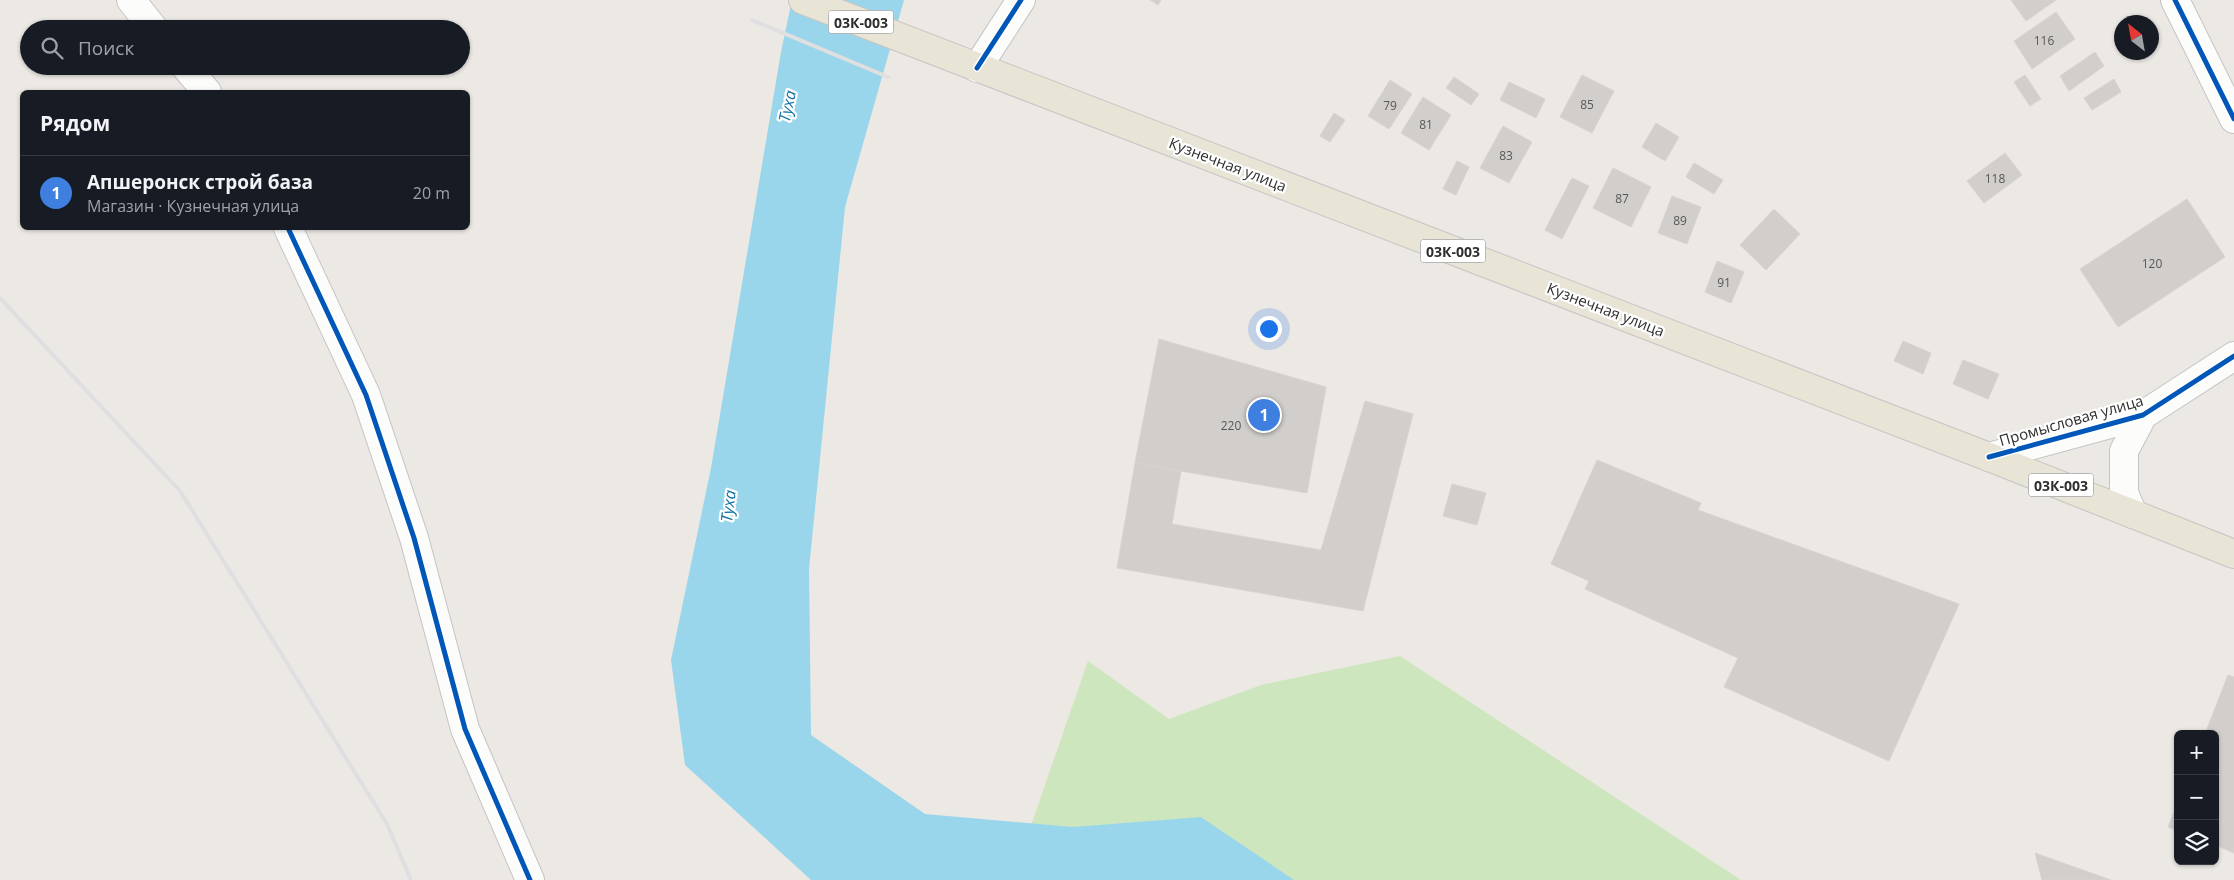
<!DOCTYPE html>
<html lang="ru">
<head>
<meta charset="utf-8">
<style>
	body { margin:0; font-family:"Open Sans",sans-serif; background:#242831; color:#f1f3f6 }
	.controls { position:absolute; right:15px; bottom:15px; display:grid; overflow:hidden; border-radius:8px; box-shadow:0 1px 4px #0004 }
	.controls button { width:45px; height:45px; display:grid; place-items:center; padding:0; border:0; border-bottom:1px solid #363941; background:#171b24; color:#f1f3f6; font:25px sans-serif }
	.compass { position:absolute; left:2114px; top:15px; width:45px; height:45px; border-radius:50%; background:#171b24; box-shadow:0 1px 4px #0004; rotate:329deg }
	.you { position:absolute; left:1268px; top:328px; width:18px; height:18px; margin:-12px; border:4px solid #fff; border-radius:50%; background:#1a73e8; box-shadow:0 0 0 8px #1a73e833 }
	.badge { display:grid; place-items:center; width:32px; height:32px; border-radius:50%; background:#ea580c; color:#fff; font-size:16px; font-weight:700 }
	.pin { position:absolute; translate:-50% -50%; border:2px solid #fff; box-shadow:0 1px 5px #0006 }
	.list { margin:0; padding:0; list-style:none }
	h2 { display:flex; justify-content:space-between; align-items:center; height:65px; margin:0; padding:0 20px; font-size:21px }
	h2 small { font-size:16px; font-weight:400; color:#9ea1a6 }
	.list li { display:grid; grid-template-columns:32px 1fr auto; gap:15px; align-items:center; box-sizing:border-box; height:75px; padding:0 20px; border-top:1px solid #363941 }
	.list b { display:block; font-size:19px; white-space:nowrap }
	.list p { margin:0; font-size:16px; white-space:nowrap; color:#9ea1a6 }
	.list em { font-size:16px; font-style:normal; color:#9ea1a6 }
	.icon { flex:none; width:28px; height:28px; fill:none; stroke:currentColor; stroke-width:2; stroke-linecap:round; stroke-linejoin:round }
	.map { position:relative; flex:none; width:2234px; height:880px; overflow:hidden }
	.search { position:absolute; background:#171b24; box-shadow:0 1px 4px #0004; left:20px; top:20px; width:450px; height:55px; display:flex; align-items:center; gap:12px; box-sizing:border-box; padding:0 18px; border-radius:28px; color:#9ea1a6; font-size:19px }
	.panel { position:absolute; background:#171b24; box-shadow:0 1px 4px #0004; left:20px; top:90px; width:450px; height:140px; border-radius:8px }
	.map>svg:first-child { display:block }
	.green { fill:#cee6be }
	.water { fill:#99d6ec }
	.building { fill:#d1cecb; stroke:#d7d4d0 }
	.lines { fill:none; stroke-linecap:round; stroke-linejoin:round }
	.street-casing { stroke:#c5c4c5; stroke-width:30 }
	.secondary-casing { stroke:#c5c4c5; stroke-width:30 }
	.primary-casing { stroke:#c6c5c4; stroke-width:30 }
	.street { stroke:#fcfcfb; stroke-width:28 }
	.secondary { stroke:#fcfcfb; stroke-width:28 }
	.primary { stroke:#e8e4d6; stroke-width:28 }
	.rail { stroke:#dfdfe1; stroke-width:4 }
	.cycleway-casing { stroke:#fff; stroke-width:8 }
	.cycleway { stroke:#0057b8; stroke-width:5 }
	.labels { text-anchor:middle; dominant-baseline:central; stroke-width:4.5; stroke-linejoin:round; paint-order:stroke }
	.number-label { font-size:12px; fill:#585857 }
	.shield { fill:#fff; stroke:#6d6d6d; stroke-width:1 }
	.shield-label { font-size:14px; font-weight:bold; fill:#2e2e2e }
	.street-label { font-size:15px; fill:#2e2e2e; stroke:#fff }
	.water-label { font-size:16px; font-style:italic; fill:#0d6fa3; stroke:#fff }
</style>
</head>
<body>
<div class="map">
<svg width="2234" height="880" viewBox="0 0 2234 880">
	<rect width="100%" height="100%" fill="#ece8e4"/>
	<path class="green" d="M1400,656L1741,880H1012L1088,661L1169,719L1261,685Z"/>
	<path class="water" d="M792,0H904L845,207L809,569L811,735L925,814L1073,827L1201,817L1294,880H811L685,765L671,660L711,468L781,52Z"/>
	<path class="building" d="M1150,0H1161L1158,5Z
		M2011,0H2056L2026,21Z
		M2056,12L2075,39L2032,69L2014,41Z
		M2095,52L2104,66L2069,91L2060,76Z
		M1582,75L1614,91L1592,133L1560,117Z
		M2025,75L2041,99L2030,106L2014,82Z
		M1454,77L1479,94L1471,105L1446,88Z
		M2114,79L2121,92L2092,110L2084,98Z
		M1390,80L1412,94L1389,129L1368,116Z
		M1509,82L1545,99L1536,118L1500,100Z
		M1423,97L1451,115L1429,150L1401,133Z
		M1334,113L1345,120L1330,142L1320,136Z
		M1656,123L1679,137L1665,161L1642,147Z
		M1503,126L1532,142L1509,183L1480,168Z
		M2005,153L2022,175L1984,203L1967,181Z
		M1457,161L1469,167L1456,195L1443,189Z
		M1694,163L1723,180L1714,194L1686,177Z
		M1613,168L1651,187L1631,227L1593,208Z
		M1572,178L1589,186L1562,239L1545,230Z
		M1672,196L1701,207L1687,244L1658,233Z
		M2187,199L2225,257L2118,327L2080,269Z
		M1774,209L1800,234L1766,270L1740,245Z
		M1717,261L1744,272L1731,303L1705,292Z
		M1159,339L1326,387L1307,493L1135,463Z
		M1903,341L1931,353L1923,374L1894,361Z
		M1963,360L1999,374L1988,399L1953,384Z
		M1365,401L1413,414L1363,611L1117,568L1135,463L1181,471L1172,524L1321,550Z
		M1597,460L1701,503L1698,510L1959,604L1889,761L1724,687L1738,658L1585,589L1589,581L1551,564Z
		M1452,484L1486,493L1477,525L1443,516Z
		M2228,675L2234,677V853L2215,845V734H2205Z
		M2178,803V831L2168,827Z
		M2035,853L2111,880H2042Z"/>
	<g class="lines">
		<g class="street-casing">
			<path id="street" d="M131,0L154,29
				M2175,0L2234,119
				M185,66L207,92
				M977,68L1021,0
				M288,228L366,395L414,538L465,729L530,880"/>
		</g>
		<g class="secondary-casing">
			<path id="secondary" d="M1989,457L2143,415L2234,356
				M2133,514L2124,493V451L2143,415"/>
		</g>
		<g class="primary-casing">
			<path id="primary" d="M803,0L1989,457L2234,554"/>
		</g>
		<use href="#street" class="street"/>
		<use href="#secondary" class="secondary"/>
		<use href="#primary" class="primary"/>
		<path class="rail" d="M752,20L888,77
			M0,298L180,491L387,824L411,880"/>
		<g class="cycleway-casing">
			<path id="cycleway" d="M2175,0L2234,119
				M977,68L1021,0
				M288,228L366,395L414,538L465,729L530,880
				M1989,457L2143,415L2234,356"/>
		</g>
		<use href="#cycleway" class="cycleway"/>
	</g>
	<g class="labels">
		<g class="number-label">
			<text x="2044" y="40">116</text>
			<text x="1587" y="104">85</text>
			<text x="1390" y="105">79</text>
			<text x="1426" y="124">81</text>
			<text x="1506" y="155">83</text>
			<text x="1995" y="178">118</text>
			<text x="1622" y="198">87</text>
			<text x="1680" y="220">89</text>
			<text x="2152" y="263">120</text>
			<text x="1724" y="282">91</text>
			<text x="1231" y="425">220</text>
		</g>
		<g class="shield">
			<rect x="828.5" y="10.5" width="65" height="23" rx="4"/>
			<rect x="1420.5" y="239.5" width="65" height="23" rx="4"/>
			<rect x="2028.5" y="473.5" width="65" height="23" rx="4"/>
		</g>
		<g class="shield-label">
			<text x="861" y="22">03К-003</text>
			<text x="1453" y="251">03К-003</text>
			<text x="2061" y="485">03К-003</text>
		</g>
		<g class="street-label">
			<text transform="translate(1228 164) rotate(21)">Кузнечная улица</text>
			<text transform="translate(1606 309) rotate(21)">Кузнечная улица</text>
			<text transform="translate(2071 420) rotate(-16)">Промысловая улица</text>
		</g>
		<g class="water-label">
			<text transform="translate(787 106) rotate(-78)">Туха</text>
			<text transform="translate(728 506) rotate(-83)">Туха</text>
		</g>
	</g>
</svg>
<div class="controls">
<button>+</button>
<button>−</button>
<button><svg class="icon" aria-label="layers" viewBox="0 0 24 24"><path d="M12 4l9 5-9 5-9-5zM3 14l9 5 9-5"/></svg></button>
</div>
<svg class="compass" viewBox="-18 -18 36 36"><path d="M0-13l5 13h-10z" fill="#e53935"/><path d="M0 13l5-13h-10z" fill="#9ea1a6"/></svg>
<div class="you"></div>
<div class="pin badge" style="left:1264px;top:415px;background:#3f7fe0">1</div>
<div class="search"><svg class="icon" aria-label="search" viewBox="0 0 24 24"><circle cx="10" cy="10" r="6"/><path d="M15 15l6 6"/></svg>Поиск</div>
<section class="panel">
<h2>Рядом<small></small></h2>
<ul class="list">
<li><span class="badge" style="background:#3f7fe0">1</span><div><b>Апшеронск строй база</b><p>Магазин · Кузнечная улица</p></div><em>20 m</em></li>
</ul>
</section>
</div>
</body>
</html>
